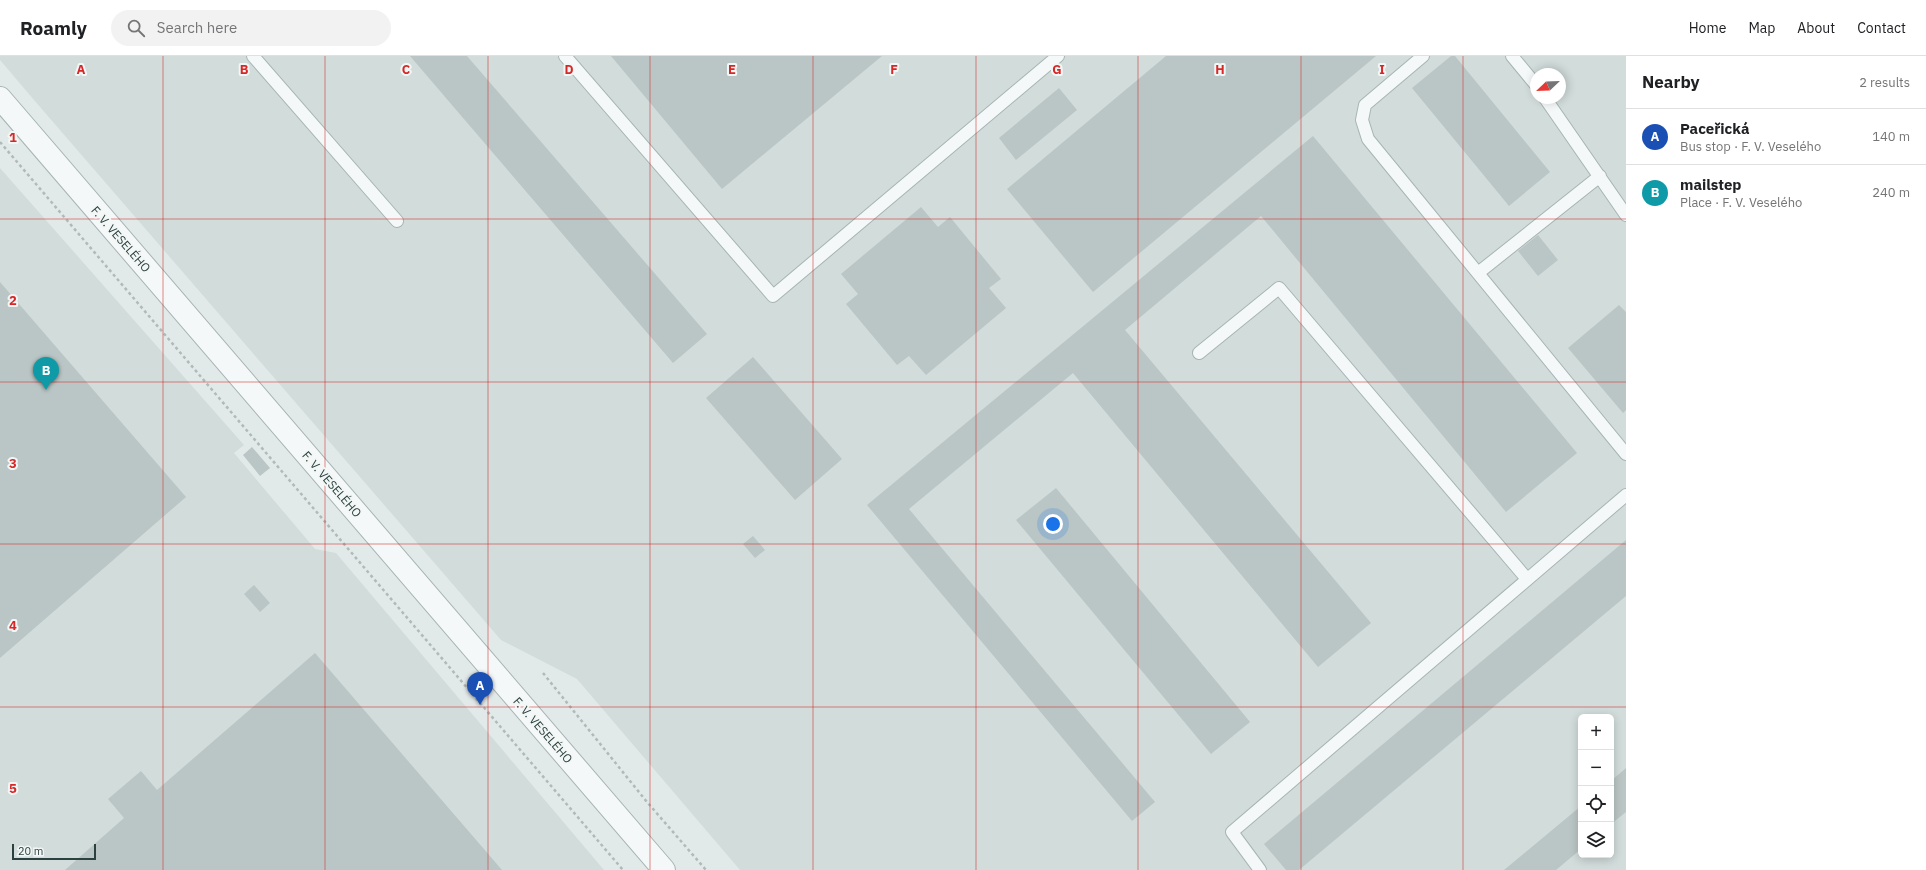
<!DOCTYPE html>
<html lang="en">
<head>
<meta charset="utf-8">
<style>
	body { margin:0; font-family:"IBM Plex Sans",sans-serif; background:#f2f2f2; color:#202124 }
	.controls { position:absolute; right:12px; bottom:12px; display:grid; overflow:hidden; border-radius:6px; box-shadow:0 2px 10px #0003 }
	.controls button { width:36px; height:36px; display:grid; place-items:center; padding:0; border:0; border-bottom:1px solid #e0e0e0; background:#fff; color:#202124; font:20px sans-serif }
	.compass { position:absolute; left:1530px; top:12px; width:36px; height:36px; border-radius:50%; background:#fff; box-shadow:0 2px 10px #0003; rotate:247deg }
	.scale { position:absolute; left:12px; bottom:10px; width:84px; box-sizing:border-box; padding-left:4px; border:2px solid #2b413f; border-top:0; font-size:11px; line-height:14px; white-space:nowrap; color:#2b413f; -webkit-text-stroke:3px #f2f7f6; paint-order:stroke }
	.you { position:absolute; left:1053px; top:468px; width:14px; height:14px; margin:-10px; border:3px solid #fff; border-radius:50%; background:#1a73e8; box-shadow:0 0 0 6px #1a73e833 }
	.badge { display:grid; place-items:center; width:26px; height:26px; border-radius:50%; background:#c650b7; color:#fff; font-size:13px; font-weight:700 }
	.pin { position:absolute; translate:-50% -33px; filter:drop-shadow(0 1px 2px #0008) }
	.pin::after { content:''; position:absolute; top:21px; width:14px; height:12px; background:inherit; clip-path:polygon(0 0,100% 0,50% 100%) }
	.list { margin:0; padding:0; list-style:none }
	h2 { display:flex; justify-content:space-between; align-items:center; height:52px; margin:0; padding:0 16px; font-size:17px }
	h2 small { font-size:13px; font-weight:400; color:#757577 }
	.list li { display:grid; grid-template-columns:26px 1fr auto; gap:12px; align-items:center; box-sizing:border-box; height:56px; padding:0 16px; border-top:1px solid #e0e0e0 }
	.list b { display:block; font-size:15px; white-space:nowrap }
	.list p { margin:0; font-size:13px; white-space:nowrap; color:#757577 }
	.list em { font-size:13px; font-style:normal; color:#757577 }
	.icon { flex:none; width:22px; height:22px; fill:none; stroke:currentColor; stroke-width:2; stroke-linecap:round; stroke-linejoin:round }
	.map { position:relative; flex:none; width:1626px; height:814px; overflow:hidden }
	header { display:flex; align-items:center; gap:24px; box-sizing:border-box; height:56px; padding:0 20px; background:#fff; border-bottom:1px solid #e0e0e0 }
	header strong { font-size:19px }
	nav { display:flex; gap:22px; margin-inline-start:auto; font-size:14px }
	.search { width:280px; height:36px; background:#f2f2f2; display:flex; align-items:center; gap:10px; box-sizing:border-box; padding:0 14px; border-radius:22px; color:#757577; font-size:15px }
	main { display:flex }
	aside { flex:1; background:#fff }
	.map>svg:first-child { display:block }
	.built { fill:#d1dcdb; fill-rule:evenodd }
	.building { fill:#bac6c5 }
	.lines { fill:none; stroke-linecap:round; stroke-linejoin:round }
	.service-casing { stroke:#a7b4b3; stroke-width:14 }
	.minor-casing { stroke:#a7b4b3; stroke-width:24 }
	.path { stroke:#b0bab9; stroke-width:2.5; stroke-dasharray:3 3; stroke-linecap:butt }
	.service { stroke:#f5f8f8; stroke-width:12 }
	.minor { stroke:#f5f8f8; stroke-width:22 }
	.grid { fill:none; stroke:#d62828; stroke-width:1; stroke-opacity:0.55 }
	.labels { text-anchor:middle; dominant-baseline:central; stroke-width:4; stroke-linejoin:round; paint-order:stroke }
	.street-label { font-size:12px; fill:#2b413f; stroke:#f2f7f6 }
	.grid-label { font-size:13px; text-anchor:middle; font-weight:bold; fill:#d62828; stroke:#f2f7f6; stroke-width:4; stroke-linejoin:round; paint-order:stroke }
</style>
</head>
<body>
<header>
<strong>Roamly</strong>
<div class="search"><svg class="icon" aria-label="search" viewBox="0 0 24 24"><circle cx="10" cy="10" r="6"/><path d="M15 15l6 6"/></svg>Search here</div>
<nav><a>Home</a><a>Map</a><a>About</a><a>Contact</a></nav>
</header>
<main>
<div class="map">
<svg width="1626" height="814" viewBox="0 0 1626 814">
	<rect width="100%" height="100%" fill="#e2eae9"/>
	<path class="built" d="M0,0H1626V814H740L577,623L501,584L34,44L0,4ZM1536,18H1560V42H1536ZM1581,661H1611V799H1581Z
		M0,112L244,389L234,397L315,493L336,497L604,814H0Z"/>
	<path class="building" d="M410,0H467L707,278L673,307Z
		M611,0H882L722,133Z
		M1166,0H1376L1093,236L1007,133Z
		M1451,0H1455L1550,116L1509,150L1412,32Z
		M1059,32L1077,54L1016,104L999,82Z
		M1313,80L1577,397L1506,456L1261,160L1125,274L1371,567L1318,611L1073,317L909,453L1155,746L1132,765L867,449Z
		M921,151L938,171L950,161L1001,223L989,232L1006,252L926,319L909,300L897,309L846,248L858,238L841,218Z
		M1538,179L1558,204L1538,220L1518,195Z
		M0,226L186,441L0,602Z
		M1619,249L1626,256V354L1623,357L1568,292Z
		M753,301L842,403L795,444L706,342Z
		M252,391L270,412L260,420L243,399Z
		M1056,432L1250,666L1211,698L1016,464Z
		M753,480L765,494L755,502L743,488Z
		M1626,484V540L1299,814H1286L1264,788Z
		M254,529L270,547L260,556L244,538Z
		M315,597L502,814H65L124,762L108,743L141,715L157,734Z
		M1626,712V756L1611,768V725Z
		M1581,750V793L1556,814H1504Z"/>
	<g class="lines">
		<g class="service-casing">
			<path id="service" d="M253,0L397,165
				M565,0L773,240L1058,0
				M1423,0L1365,49L1362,64L1368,83L1626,398
				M1512,0L1536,29
				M1545,42L1626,159
				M1478,217L1600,120
				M1199,297L1279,232L1527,523
				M1260,814L1232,776L1626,439"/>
		</g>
		<g class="minor-casing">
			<path id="minor" d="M0,42L664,814"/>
		</g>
		<path class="path" d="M0,86L623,814
			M543,617L647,746L706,814"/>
		<use href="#service" class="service"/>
		<use href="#minor" class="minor"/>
	</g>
	<path class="grid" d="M163,0V814M325,0V814M488,0V814M650,0V814M813,0V814M976,0V814M1138,0V814M1301,0V814M1463,0V814M0,163H1626M0,326H1626M0,488H1626M0,651H1626"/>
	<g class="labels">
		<g class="street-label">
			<text transform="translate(121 183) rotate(49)">F. V. VESELÉHO</text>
			<text transform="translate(332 428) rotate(49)">F. V. VESELÉHO</text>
			<text transform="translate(543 674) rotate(49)">F. V. VESELÉHO</text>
		</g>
	</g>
	<g class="grid-label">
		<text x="81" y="18">A</text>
		<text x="244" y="18">B</text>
		<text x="406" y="18">C</text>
		<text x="569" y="18">D</text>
		<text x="732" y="18">E</text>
		<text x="894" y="18">F</text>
		<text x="1057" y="18">G</text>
		<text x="1220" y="18">H</text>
		<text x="1382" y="18">I</text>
		<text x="13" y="86">1</text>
		<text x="13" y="249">2</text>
		<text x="13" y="412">3</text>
		<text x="13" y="574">4</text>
		<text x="13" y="737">5</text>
	</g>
</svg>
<div class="controls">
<button>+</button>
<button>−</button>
<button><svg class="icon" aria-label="locate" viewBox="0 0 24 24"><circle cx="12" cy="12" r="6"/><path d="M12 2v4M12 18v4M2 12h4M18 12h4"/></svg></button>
<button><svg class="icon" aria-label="layers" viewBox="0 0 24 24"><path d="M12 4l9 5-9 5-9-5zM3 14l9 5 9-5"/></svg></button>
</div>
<svg class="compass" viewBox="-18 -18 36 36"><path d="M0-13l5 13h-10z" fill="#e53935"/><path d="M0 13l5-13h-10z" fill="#757577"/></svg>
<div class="scale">20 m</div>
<div class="you"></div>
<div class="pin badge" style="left:480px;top:649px;background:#1a4fb4">A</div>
<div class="pin badge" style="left:46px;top:334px;background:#0f9aa8">B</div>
</div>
<aside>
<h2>Nearby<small>2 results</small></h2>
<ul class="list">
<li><span class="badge" style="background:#1a4fb4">A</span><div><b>Paceřická</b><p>Bus stop · F. V. Veselého</p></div><em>140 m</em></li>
<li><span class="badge" style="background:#0f9aa8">B</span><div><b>mailstep</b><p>Place · F. V. Veselého</p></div><em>240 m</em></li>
</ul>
</aside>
</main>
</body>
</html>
